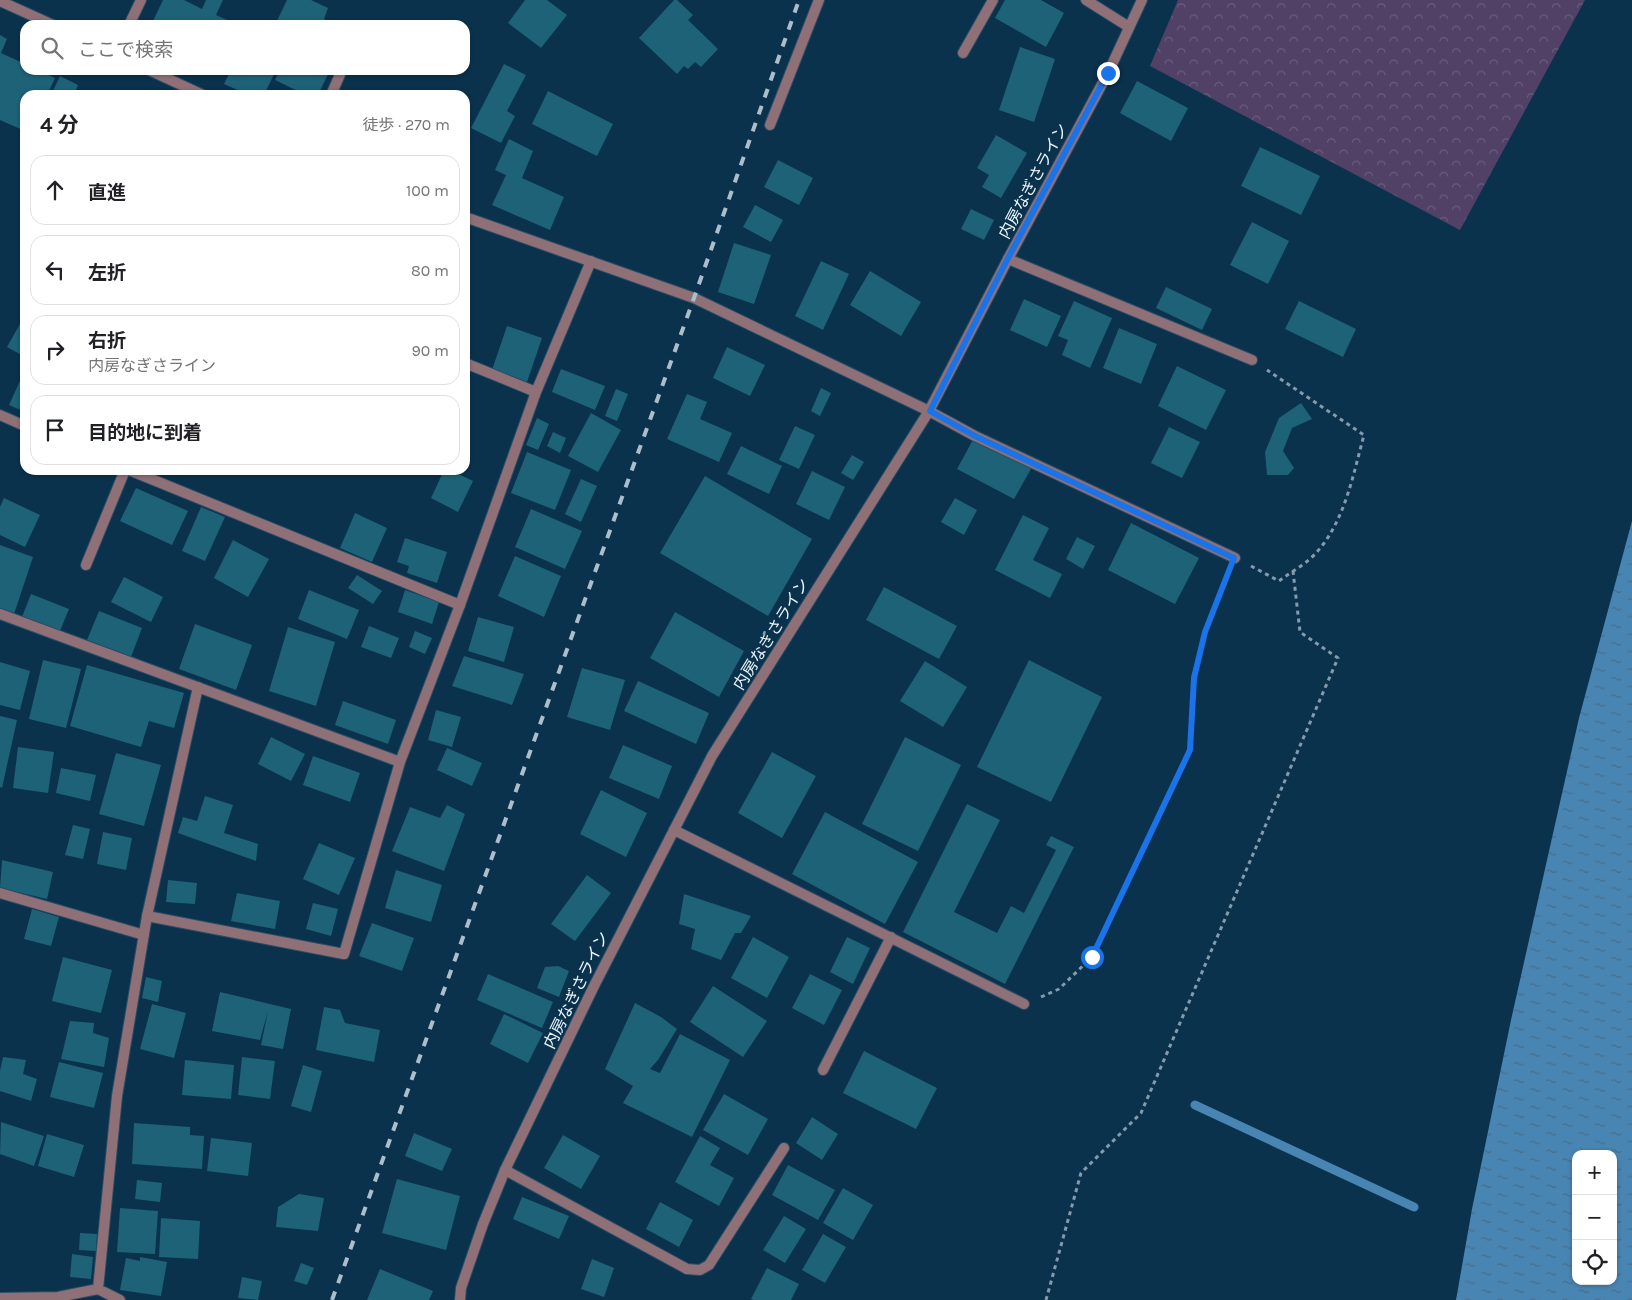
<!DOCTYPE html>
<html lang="ja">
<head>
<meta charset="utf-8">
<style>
	body { margin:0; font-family:Karla,"Noto Sans JP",sans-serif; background:#f2f2f2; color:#202124 }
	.controls { position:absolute; right:15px; bottom:15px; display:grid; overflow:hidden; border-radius:10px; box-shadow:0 1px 4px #0004 }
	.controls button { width:45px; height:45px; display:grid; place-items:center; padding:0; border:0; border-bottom:1px solid #e0e0e0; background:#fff; color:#202124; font:25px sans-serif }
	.stop { position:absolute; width:15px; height:15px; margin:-11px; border:4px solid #1a73e8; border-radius:50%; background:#fff }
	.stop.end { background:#1a73e8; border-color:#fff; box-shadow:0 1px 5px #0008 }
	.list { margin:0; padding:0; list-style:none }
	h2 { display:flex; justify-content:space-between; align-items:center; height:65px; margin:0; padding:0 20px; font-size:21px }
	h2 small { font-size:16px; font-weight:400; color:#757577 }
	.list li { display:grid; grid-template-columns:32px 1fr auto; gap:15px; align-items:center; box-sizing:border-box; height:70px; margin:0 10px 10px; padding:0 10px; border:1px solid #e0e0e0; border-radius:15px }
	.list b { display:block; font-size:19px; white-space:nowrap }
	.list p { margin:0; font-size:16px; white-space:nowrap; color:#757577 }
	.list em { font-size:16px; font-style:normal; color:#757577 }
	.icon { flex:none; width:28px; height:28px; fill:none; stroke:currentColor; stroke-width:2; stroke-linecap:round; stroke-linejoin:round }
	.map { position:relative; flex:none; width:1632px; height:1300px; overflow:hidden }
	.search { position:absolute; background:#fff; box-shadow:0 1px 4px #0004; left:20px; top:20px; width:450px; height:55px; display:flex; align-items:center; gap:12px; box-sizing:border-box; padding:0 18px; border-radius:15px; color:#757577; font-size:19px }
	.panel { position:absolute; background:#fff; box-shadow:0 1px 4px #0004; left:20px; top:90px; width:450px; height:385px; border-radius:15px }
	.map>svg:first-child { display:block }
	.park { fill:url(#park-crowns) }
	.water { fill:url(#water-ripples); fill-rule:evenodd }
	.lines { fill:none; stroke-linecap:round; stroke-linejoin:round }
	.stream { stroke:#4985b2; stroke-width:9 }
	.building { fill:#1d6277 }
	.service-casing { stroke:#2a4d66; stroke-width:12 }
	.minor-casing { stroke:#2a4d66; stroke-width:12 }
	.tertiary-casing { stroke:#2a4d66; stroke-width:12 }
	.path { stroke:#859bac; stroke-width:3; stroke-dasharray:4 4; stroke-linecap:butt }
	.service { stroke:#907077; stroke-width:10 }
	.minor { stroke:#907077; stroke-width:10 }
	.tertiary { stroke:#907077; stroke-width:10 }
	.rail { stroke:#adbecb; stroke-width:4; stroke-dasharray:9 9; stroke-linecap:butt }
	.route { stroke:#1a73e8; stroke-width:6 }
	.labels { text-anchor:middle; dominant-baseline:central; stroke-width:4.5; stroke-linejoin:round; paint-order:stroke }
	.street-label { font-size:16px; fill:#edf5fc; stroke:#0a324d }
</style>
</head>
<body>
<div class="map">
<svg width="1632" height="1300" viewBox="0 0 1632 1300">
	<defs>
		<pattern id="park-crowns" width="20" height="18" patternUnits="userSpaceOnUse" patternTransform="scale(1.25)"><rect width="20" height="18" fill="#514166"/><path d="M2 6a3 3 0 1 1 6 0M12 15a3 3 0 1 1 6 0" fill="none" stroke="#6a5d7d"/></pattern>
		<pattern id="water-ripples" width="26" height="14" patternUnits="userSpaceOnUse" patternTransform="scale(1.25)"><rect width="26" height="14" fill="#4985b2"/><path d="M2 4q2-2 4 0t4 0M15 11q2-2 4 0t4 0" fill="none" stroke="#486d89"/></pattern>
	</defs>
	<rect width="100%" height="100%" fill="#0a324d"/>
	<path class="park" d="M1178,0H1585L1460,230L1150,66Z"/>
	<path class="water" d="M1632,521V1300H1456L1472,1209L1511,1020L1579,718ZM1576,1154H1613V1281H1576Z"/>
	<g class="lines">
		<path class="stream" d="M1195,1105L1414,1207"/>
	</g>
	<path class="building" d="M163,0H184L202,9L206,0H223L216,15L238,25H151Z
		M287,0H311L328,8L324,19L336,25H275Z
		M525,0H547L567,15L541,48L508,23Z
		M674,0H677L693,15L688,20L718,49L701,67L695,62L688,69L684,66L677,74L639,38Z
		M1005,0H1041L1064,13L1046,47L995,18Z
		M0,35L7,39L1,53L25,64V70H38L55,78L47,95H25V131L0,120Z
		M1020,47L1055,59L1034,122L999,110Z
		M504,64L526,75L507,111L515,116L501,143L471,128Z
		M231,70H276L264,95H249L224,84Z
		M280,70H330L318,95H306L275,80Z
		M60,76L78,85L74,95H51Z
		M1137,81L1188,108L1171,141L1120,113Z
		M548,91L613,124L597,156L532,124Z
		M996,135L1027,153L1001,198L982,187L989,175L977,168Z
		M509,139L533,151L522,178L564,197L550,230L492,205L506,175L495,170Z
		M1260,147L1320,176L1301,215L1241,186Z
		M778,160L813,178L799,205L764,187Z
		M755,205L783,220L771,242L743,227Z
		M971,209L994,220L984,240L961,229Z
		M1252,222L1289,241L1268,284L1230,265Z
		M734,243L771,255L754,304L718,292Z
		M821,261L849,274L823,330L795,316Z
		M870,271L921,302L901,336L850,305Z
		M1166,287L1212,309L1202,330L1156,308Z
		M1024,299L1061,316L1047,347L1010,330Z
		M1074,301L1112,318L1090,368L1062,355L1068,340L1058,336Z
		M1299,301L1356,329L1343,357L1285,329Z
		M21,322L25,324V357L7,347Z
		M507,326L542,338L527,382L492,370Z
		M1119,328L1157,344L1141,384L1103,368Z
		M727,347L765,365L750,396L713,378Z
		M1177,366L1226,390L1206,430L1158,406Z
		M561,369L605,386L595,410L552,392Z
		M25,370V412L9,405Z
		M821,388L831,393L820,416L811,411Z
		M616,389L628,394L617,421L605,416Z
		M687,394L707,402L700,419L732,433L719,462L667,439Z
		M1301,403L1312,419L1292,428L1283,451L1294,468L1288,475H1267L1265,452L1279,418Z
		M591,413L621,430L598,472L568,456Z
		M537,418L549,424L538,450L526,445Z
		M795,426L815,435L799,469L779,460Z
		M1169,427L1200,442L1182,478L1151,463Z
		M553,432L566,438L560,453L547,446Z
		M975,436L1032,467L1014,499L957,469Z
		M741,446L782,466L769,494L727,474Z
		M527,452L571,470L555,510L511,493Z
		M852,455L864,462L853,480L841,473Z
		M444,470H450L473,481L458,512L431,498Z
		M812,471L845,487L829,520L796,504Z
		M705,476L812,539L768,616L660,553Z
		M581,479L597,486L581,522L565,514Z
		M136,488L188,511L172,545L120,521Z
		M4,498L40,515L25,547L0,535V507Z
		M955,498L977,510L964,535L941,522Z
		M201,507L225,517L205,561L182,551Z
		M531,509L582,531L565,569L515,547Z
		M355,513L387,528L372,562L340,548Z
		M1023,515L1049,528L1033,560L1062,574L1050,598L995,570Z
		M1131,523L1199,558L1175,604L1108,570Z
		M1077,537L1095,546L1083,569L1066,559Z
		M405,538L447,552L437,583L407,573L409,566L397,562Z
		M233,540L269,559L248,597L214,578Z
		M0,545L33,557L14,614L0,609Z
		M515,556L561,576L544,617L498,596Z
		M357,575L382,591L373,604L348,588Z
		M124,577L163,597L151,622L111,602Z
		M884,587L957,626L939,659L866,620Z
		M309,590L359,610L347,639L298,619Z
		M405,590L439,602L432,624L398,612Z
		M31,594L69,609L60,631L22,617Z
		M99,611L142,628L131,657L87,640Z
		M675,612L744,651L719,697L650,658Z
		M478,617L514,627L504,662L468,651Z
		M195,624L252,645L236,690L179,669Z
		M369,626L399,638L391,658L361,647Z
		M288,627L335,642L316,706L269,691Z
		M415,631L432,638L425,654L409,647Z
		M464,656L524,674L512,705L452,686Z
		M43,660L81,669L66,728L29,719Z
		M1029,660L1102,697L1051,802L977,767Z
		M925,661L967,687L943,727L900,701Z
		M0,662L30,671L20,710L0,705Z
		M87,665L184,693L174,728L149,721L141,747L70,726Z
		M582,668L625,680L610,730L567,717Z
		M638,681L709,713L696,744L624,711Z
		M343,701L396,720L388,744L335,725Z
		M436,710L461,717L452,747L428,740Z
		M0,716L17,720L2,788L0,787Z
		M271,737L305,754L291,781L258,764Z
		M905,737L961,765L918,851L862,824Z
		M623,745L672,766L659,799L609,778Z
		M18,747L54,752L48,793L13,788Z
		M447,748L482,763L472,786L437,770Z
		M772,752L816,776L782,838L738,813Z
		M116,753L161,765L144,826L99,814Z
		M313,756L360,773L350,802L303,785Z
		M61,768L96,775L90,801L56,793Z
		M601,790L647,813L626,857L580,834Z
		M205,796L233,805L224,833L258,844L256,861L178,833L183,817L197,821Z
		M967,804L1000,820L954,912L997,933L1011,906L1024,913L1056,850L1046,845L1051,836L1074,847L1005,984L903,932Z
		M447,805L465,814L444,871L392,851L410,807L440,818Z
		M825,812L918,862L885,924L792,874Z
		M73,825L90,829L83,859L65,855Z
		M103,832L132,838L126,870L97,864Z
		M319,843L355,858L339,895L303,879Z
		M2,860L53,872L47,899L0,888Z
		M396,870L442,885L431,922L385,908Z
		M587,875L611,893L575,941L551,924Z
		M168,880L197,883L195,904L166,902Z
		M237,893L280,901L275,929L231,921Z
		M684,894L751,916L741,933H735L721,960L691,949L695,929L679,924Z
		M313,903L338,909L331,936L306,929Z
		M32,909L59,917L51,946L24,939Z
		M372,923L414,938L402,971L359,956Z
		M753,937L789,957L767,998L731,978Z
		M847,937L870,948L853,984L830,972Z
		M63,957L112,970L101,1013L52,1001Z
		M558,966L569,971L559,997L537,988L545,967Z
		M488,974L553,1002L542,1028L477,1000Z
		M810,974L842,990L824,1025L792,1008Z
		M146,977L162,981L158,1002L142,998Z
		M713,986L767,1021L743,1057L690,1022Z
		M220,992L291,1009L283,1049L261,1045L268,1011L260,1040L212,1031Z
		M635,1003L661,1017L677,1029L658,1060L650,1069L660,1073L680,1034L730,1060L692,1137L623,1103L633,1086L605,1069Z
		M152,1004L186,1013L174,1058L140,1049Z
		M324,1007L340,1010L345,1023L380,1030L374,1062L316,1050Z
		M504,1014L543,1033L528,1063L490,1044Z
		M70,1021L94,1023L93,1033L109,1038L104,1067L61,1059Z
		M864,1051L937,1088L916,1129L843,1093Z
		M3,1057L26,1060L23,1074L37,1079L31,1101L0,1091V1071Z
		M242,1057L275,1061L270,1099L238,1095Z
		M185,1060L234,1065L231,1099L182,1095Z
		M59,1062L103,1073L94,1108L50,1097Z
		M303,1065L322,1071L311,1112L291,1106Z
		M724,1094L768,1119L748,1155L703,1130Z
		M812,1117L838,1134L822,1160L796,1143Z
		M1,1122L44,1136L34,1166L0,1154Z
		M134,1123L190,1127V1135L204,1136L202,1169L132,1164Z
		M414,1133L452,1149L442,1171L405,1156Z
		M47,1134L84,1145L74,1177L38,1166Z
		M563,1135L600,1156L581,1189L544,1168Z
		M700,1136L720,1148L710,1165L734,1178L719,1206L675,1182Z
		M211,1138L252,1143L248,1176L207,1171Z
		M788,1165L835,1190L818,1220L772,1195Z
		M397,1179L460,1196L446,1250L382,1233Z
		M137,1180L162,1183L160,1202L135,1199Z
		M843,1188L873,1205L853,1240L823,1223Z
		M299,1194L324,1198L318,1231L276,1227L278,1207Z
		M522,1197L569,1216L559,1239L513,1219Z
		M660,1202L693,1220L679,1247L646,1229Z
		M120,1208L158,1211L155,1254L117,1252Z
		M784,1216L806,1229L785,1263L763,1250Z
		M161,1218L200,1221L198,1259L159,1257Z
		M80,1233L97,1234L96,1251L79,1250Z
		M823,1234L846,1247L825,1283L802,1270Z
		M72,1254L93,1257L91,1279L70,1277Z
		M140,1257L167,1262L161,1296L120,1290L126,1258L140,1261Z
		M592,1259L614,1268L604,1297L581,1289Z
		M301,1263L314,1268L307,1285L294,1281Z
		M767,1268L799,1284L791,1300H754L751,1299Z
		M380,1269L433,1291L429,1300H367Z
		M242,1277L262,1281L258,1300L238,1298Z"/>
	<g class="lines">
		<g class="service-casing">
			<path id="service" d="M1086,0L1129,27
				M963,53L993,0
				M770,125L819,0
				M1008,259L1252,360
				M129,470L460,605
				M147,916L198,687"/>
		</g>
		<g class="minor-casing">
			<path id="minor" d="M129,25L141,0
				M331,95L342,70
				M465,363L536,392
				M929,411L975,436L1235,558
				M0,415L25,426
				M86,565L125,470
				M0,614L400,762
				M674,830L1024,1004
				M0,893L144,935
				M823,1070L891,937
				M505,1170L687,1269L700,1270L709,1265L784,1148
				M98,1289L117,1096L147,916L344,954L400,762L460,605L536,392L591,261
				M0,1298L58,1297L98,1289L120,1300"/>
		</g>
		<g class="tertiary-casing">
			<path id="tertiary" d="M0,1L53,25
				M149,70L203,95
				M465,217L694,298L929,411
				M460,1300L461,1288L483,1224L505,1170L594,986L712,756L929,411L1008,259L1108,73L1142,0"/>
		</g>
		<path class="path" d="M1251,566L1279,581C1291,572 1306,564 1316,553C1345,521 1353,475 1364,435L1267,370
			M1041,997L1059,989L1092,957L1190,750L1193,677L1205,632L1228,575
			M1046,1300L1081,1173L1141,1113L1338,658L1300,632L1293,571"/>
		<use href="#service" class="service"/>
		<use href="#minor" class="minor"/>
		<use href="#tertiary" class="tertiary"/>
		<path class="rail" d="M332,1300L694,298L799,0"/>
	</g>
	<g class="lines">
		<path class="route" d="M1092,957L1190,750L1194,678L1205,632L1234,558L975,436L930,411L1008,258L1108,73"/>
	</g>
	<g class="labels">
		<g class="street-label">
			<text transform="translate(1033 181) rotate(-62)">内房なぎさライン</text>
			<text transform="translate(771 634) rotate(-58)">内房なぎさライン</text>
			<text transform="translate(576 990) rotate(-64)">内房なぎさライン</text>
		</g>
	</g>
</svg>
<div class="controls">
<button>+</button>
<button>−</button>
<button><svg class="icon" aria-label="locate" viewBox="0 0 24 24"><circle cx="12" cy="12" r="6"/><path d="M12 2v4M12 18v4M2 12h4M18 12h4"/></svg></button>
</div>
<div class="stop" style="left:1092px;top:957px"></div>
<div class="stop end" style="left:1108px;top:73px"></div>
<div class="search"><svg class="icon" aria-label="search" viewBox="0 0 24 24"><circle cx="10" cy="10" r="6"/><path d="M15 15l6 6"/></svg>ここで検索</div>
<section class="panel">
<h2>4 分<small>徒歩 · 270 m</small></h2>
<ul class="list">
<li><svg class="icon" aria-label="ahead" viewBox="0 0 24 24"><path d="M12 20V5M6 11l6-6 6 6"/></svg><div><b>直進</b></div><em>100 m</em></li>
<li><svg class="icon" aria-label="left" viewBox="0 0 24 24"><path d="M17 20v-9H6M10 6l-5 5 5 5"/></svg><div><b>左折</b></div><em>80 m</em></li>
<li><svg class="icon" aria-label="right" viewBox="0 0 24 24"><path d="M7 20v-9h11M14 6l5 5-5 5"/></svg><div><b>右折</b><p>内房なぎさライン</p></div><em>90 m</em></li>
<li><svg class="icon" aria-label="arrive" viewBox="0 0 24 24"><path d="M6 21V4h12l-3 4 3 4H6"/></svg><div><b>目的地に到着</b></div></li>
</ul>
</section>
</div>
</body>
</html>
